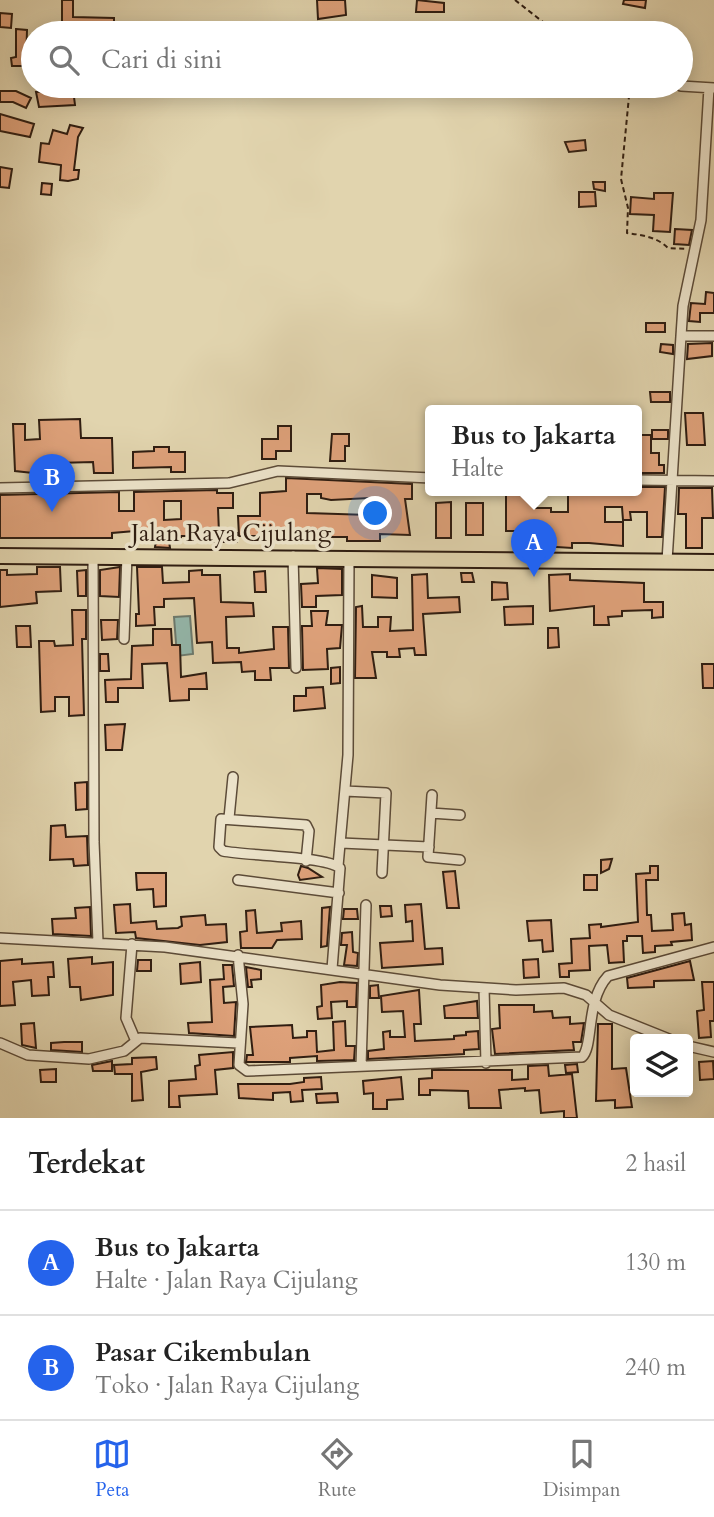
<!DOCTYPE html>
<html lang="id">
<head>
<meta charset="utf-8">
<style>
	body { margin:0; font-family:Cardo,serif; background:#f6f6f6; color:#222 }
	.controls { position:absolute; right:21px; bottom:21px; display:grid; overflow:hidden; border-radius:7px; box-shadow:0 4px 18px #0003 }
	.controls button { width:63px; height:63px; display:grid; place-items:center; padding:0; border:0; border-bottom:2px solid #e0e0e0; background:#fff; color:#222; font:35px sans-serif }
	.you { position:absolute; left:376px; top:514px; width:24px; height:24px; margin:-18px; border:5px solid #fff; border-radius:50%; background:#1a73e8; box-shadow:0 0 0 10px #1a73e833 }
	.badge { display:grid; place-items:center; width:46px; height:46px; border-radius:50%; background:#2563eb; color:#fff; font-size:23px; font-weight:700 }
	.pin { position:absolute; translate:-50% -58px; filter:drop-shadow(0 2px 4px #0008) }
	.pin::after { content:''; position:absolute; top:37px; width:24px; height:21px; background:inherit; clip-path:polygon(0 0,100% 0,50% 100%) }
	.popup { position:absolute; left:425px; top:405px; width:217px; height:91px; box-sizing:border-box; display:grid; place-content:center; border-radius:7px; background:#fff; filter:drop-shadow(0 2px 5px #0005); font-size:23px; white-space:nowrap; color:#767676 }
	.popup b { font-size:26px; color:#222 }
	.popup::after { content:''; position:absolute; left:50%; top:100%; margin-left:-14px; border:14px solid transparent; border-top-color:#fff }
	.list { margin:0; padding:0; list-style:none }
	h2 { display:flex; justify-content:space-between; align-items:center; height:91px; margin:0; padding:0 28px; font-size:30px }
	h2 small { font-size:23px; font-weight:400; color:#767676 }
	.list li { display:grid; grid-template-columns:46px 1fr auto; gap:21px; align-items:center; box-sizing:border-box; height:105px; padding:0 28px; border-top:2px solid #e0e0e0 }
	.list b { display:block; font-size:26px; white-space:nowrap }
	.list p { margin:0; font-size:23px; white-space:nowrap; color:#767676 }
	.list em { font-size:23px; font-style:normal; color:#767676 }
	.icon { flex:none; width:38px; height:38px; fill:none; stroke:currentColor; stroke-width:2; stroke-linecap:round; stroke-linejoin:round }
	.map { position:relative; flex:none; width:714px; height:1118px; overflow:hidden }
	.search { position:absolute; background:#fff; box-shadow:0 4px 18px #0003; left:21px; right:21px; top:21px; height:77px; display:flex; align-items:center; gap:18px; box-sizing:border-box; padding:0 24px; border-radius:38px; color:#767676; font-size:26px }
	.sheet { height:301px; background:#fff }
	nav { display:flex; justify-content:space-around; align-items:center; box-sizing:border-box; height:98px; border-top:2px solid #e0e0e0; background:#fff; font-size:19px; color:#767676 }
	nav a { display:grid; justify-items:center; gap:4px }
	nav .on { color:#2563eb }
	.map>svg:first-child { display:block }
	.water { fill:#94b8ac; stroke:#6c7a6e; stroke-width:2 }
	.building { fill:#dea17a; stroke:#2f1d11; stroke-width:2; fill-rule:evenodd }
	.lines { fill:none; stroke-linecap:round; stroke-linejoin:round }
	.minor-casing { stroke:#5c4b38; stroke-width:12 }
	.highway-casing { stroke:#2f1d11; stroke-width:18 }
	.path { stroke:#2f1d11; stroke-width:2; stroke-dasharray:5 3.5; stroke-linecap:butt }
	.minor { stroke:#ece3ca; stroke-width:9 }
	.highway { stroke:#e1d4ae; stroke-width:14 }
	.labels { text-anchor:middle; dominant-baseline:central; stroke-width:7; stroke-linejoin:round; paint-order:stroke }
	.street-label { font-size:24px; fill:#2f1d11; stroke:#ece3ca }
</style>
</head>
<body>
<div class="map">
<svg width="714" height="1118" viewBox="0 0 714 1118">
	<rect width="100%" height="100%" fill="#e1d4ae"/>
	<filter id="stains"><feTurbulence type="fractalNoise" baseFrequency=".00286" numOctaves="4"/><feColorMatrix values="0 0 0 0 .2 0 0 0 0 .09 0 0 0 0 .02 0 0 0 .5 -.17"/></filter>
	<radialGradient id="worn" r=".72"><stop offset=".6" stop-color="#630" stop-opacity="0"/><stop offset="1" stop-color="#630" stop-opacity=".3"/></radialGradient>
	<path class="water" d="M190,616L193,654L177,656L174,617Z"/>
	<path class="building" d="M62,0H73V17L114,18V25L62,26Z
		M317,0H345L346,15L318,19Z
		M417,0L444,3V12H416Z
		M624,0H646L645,8L623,4Z
		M0,13L12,14L11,28L0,27Z
		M16,29L27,30L26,66H12L11,58L16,57Z
		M568,86H581L579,94L568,95Z
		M623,86H634V95L621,96Z
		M73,89L75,105L39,107L36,92Z
		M0,91H16L31,98L26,108L13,102H0Z
		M0,114L34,124L30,137L0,131Z
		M70,125L83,128L78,137L74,170H79L78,179L68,181L60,180L61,165L39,162L41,143L49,144L53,130L67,134Z
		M585,140L586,150L569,152L565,142Z
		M0,167L12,169L9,188L0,187Z
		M593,182H605V191L594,189Z
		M42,183L52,184L51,195L41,194Z
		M579,192H595L596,206L579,207Z
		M654,193H673L670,232L653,231L654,215L630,214L631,197L654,199Z
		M675,229L692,230L689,245L674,244Z
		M706,292L714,293V313H700V322L689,321L691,303L705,304Z
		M646,323H665V332H646Z
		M712,343V356L687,359L688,344Z
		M661,344L673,345V354L660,352Z
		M650,392H670V402H651Z
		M685,413H703L705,445H687Z
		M80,419L81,438H112L113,473H94L93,462L56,463V467L42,468V474L15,471L13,424H25V440L40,439L39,420Z
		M278,426H291V451H276V459H262V439H278Z
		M652,430H668V439H652Z
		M332,434H349V446H345V461H330Z
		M637,435H651V453H659V465H664V473H639Z
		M154,447H169V452H185V472H171V467L133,468V452L154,451Z
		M286,478L412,484V499H405L410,535L380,534V541H347V537H323V530H306V541H287V536H239L238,516H260V493L286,491ZM307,494H321V498L331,500L369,498V515L307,513Z
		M637,487H665L662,537H647V512H630L631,520H623L622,507H605V522H623V546L589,543H572V548L541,546V540H522V531H506V491L535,492V508H551V512H568V491H637Z
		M679,488H712L713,518H702V548H686V514H678Z
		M217,490V493H233V508H218L219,533H237V542H212V536H181V542L169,541L170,548L155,547L158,529L112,533V538H0V495L119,492V511H134V492ZM164,501H181V519L164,520Z
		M451,502V538H436V503Z
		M466,503H483V535H466Z
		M37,567H60L61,591L36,592L37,603L0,607V570H7V575L37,574Z
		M120,567L119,597L100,596V570Z
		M137,567H162L163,583L189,582V571L202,570V575H220L221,602L253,603L254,616L226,617L227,648H239V653L274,649L273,627H288L289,668H270L271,680H255V671L242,672L241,662L213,663L212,642L197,643L194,598L164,599V607H154L155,625L136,626V614H139Z
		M317,568L342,569V595L316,596V607H302L301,584L318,583Z
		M86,570V596H78L77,571Z
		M265,571L266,592H255L254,572Z
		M461,573H472L474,582H462Z
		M427,574L428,598L459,597L460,612L423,614L426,655H415L414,648L399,649L400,657H387V652H372L376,678H355L356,607L362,606L363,627H378V617H391L390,631L413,630L412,575Z
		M570,574V580L644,583V602H663V617L652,618V610L622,611V616L608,617L609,625H594V606L550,611L549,575Z
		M372,575L397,578V598L372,597Z
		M492,582L507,583L508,599L492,600Z
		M533,606V624L505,625L504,607Z
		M72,610H86V639H82L84,715L69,716V697H55V711L41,712L39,641H54L55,646L73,645Z
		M311,611H328L326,625H342L340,648L327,649L328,669L303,670L302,626H312Z
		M101,620H118L117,639L102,640Z
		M16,626H30L31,647H17Z
		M548,628H558L559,647L548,648Z
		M153,629H171L172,645H180L181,677L206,673L207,689H189V700L170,701L167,663L142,664L143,688H118V702H106L105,680L131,679L132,646L153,645Z
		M100,654H108L109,671H100Z
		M702,664H714V688H703Z
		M340,667V683L331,684V668Z
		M323,687L325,708L294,711V696H306V688Z
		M125,724L122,750H106L105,725Z
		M87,782V809L76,810L75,783Z
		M65,825L66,837L87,836L88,865L74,866L73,859L50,860L51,826Z
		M612,859L609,869L601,873V860Z
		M301,866L308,868L322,877L300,880L298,875Z
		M650,866H658V880H646L647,915H651L652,931L673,930L672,914L684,913L685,925L691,924L692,940L671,942L672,945L655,946V952L643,953L642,936H627V941H623L624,962L609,963L607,945L589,946L590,970L569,971V977H560L559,964L572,963L571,939L590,938L589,925L601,924V927L638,922L636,874L650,873Z
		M455,871L459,908H447L443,872Z
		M136,873H166V906L154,907L153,889L137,890Z
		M584,875H597V890H584Z
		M130,904L131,923L156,921L157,929L178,928L182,926L181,917L205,915L206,925L226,924L227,942L200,945L136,938L135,932L116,933L114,905Z
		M421,904L425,949L442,948L443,964L382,968L380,943L413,941L412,921L406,922L405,905Z
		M380,906H391L392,916L381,917Z
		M90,907L91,936L53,934L52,919L76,918L75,908Z
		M330,907L327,946L321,947L322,908Z
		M344,909H357L358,919H343Z
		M255,910L257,933L282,931L281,923L301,921L302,939L277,940L272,948H241L240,932L247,931L246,911Z
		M551,920L553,951L543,952L542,940L529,941L527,921Z
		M352,932L353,952L358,953L357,966L344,965L347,945H341L342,933Z
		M92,957V964L113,962V995L81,1000L80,987H70L68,959Z
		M22,959V964L53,962L54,977H48L49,995L32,996L31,980L13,982L15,1005L0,1006V961Z
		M538,959L539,977L524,978L523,960Z
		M138,960H151V971H137Z
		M690,961L694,980L654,981V987L628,988L627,978Z
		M200,962L201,982L181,984L180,964Z
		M223,965H232L234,986L223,987L224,1003L236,1002L234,1036L189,1033L188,1023L212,1022L210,980L224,979Z
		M246,967L261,970V979L251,980L252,987H248Z
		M340,982L357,983L356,1007H347V1001L331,1002L332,1018L318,1019L317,1007L322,1006L321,985Z
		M702,982H714V1021H710L711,1037L699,1038L697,1011L704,1010Z
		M378,985L379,998H370V986Z
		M419,990L421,1024H414L415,1041L454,1039V1036L466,1035V1032L478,1031L479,1049L464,1050V1054L368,1059V1051L384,1049L383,1032L390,1031V1037H405L403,1011L382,1012L381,996Z
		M477,1001L478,1018H445L444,1006Z
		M499,1005H534V1012L552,1011L553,1018L570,1017V1024L584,1023L581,1042H573L574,1050L495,1054L492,1029L500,1028Z
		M345,1021L346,1046H355L354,1060L317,1061V1056L290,1058V1062H246L247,1055H253L250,1027L292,1025L293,1038L307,1037V1031H316L317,1052L334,1050L333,1022Z
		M34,1023L36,1048L22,1045L21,1024Z
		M598,1024H612V1069L626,1068L632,1107L615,1108V1100L596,1101Z
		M64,1042H82V1052L51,1050V1043Z
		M233,1052V1068L215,1070L217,1094L179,1096L180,1107H169V1081L196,1079L195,1066L200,1065L199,1055Z
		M156,1057L157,1069L141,1072L143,1100L132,1101V1074H115L114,1065L132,1064V1058Z
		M112,1061V1071H93L92,1065Z
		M713,1061L714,1079L700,1080L699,1062Z
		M577,1064L578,1072L566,1073L565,1065Z
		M548,1065L549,1076L572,1074L577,1118H564V1111L541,1113L539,1090L525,1091V1088L499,1090L501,1108H469L468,1091L430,1090V1095H419V1079L432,1078V1070H512V1080L528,1079V1066Z
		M56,1069V1082H41L40,1070Z
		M321,1077L322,1089L302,1090L303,1101L291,1102L290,1092L273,1093V1100L239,1098L238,1084H290L304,1082V1078Z
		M401,1077L403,1099L387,1100V1109H373V1093L364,1094L363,1081Z
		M337,1093L338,1102L317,1103L316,1094Z"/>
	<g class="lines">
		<g class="minor-casing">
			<path id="minor" d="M681,86L714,88
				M681,336H714
				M637,480L714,481
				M0,488L229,483L278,471L431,478
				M93,555L94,842L98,942
				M293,556L296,668
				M667,561L681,336L683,306L701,220L709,88
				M124,639L127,555
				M345,791L386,793L382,873
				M432,795L428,857L460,860
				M431,813L460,815
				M229,818L233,777
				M341,843L429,847
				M306,861L309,831L306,825L221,819L219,847L223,851C247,856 325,856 340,868L332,969
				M338,866L348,755L349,557
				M238,880L339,893
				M0,938L165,947L440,985L516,990L564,988L586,995L609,1015L669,1039
				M132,944L126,1018L135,1039
				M238,955L243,1004L239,1065L247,1071L582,1057C594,1046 585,1001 608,976L714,947
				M484,988L486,1063
				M0,1043L28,1055L89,1059L124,1051L140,1038L238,1043
				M688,1046L714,1052
				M361,1066L366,905"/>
		</g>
		<g class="highway-casing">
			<path id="highway" d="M0,556L714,562"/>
		</g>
		<path class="path" d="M515,0L557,33
			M630,86L621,179L628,208L627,233C642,235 657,237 668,248L687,249"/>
		<use href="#minor" class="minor"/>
		<use href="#highway" class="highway"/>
	</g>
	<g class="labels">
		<g class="street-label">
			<text x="231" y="533">Jalan Raya Cijulang</text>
		</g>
	</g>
	<rect width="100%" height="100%" filter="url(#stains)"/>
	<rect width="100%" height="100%" fill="url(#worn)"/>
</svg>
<div class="controls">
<button><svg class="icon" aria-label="layers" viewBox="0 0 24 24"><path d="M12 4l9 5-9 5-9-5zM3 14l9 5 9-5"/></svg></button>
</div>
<div class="you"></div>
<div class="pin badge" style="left:534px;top:577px">A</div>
<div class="popup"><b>Bus to Jakarta</b>Halte</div>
<div class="pin badge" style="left:52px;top:512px">B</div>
<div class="search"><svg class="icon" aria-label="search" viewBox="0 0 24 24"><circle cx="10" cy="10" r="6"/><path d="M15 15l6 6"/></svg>Cari di sini</div>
</div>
<section class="sheet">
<h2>Terdekat<small>2 hasil</small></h2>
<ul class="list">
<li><span class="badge">A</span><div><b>Bus to Jakarta</b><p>Halte · Jalan Raya Cijulang</p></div><em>130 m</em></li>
<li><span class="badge">B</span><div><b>Pasar Cikembulan</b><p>Toko · Jalan Raya Cijulang</p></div><em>240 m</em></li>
</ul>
</section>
<nav>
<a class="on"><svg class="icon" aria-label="map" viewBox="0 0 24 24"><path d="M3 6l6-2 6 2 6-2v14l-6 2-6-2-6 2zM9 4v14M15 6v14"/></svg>Peta</a>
<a><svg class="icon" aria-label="directions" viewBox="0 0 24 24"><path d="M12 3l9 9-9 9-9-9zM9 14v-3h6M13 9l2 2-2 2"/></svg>Rute</a>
<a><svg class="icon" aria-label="saved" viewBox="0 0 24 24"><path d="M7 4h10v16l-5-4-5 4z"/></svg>Disimpan</a>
</nav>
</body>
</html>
